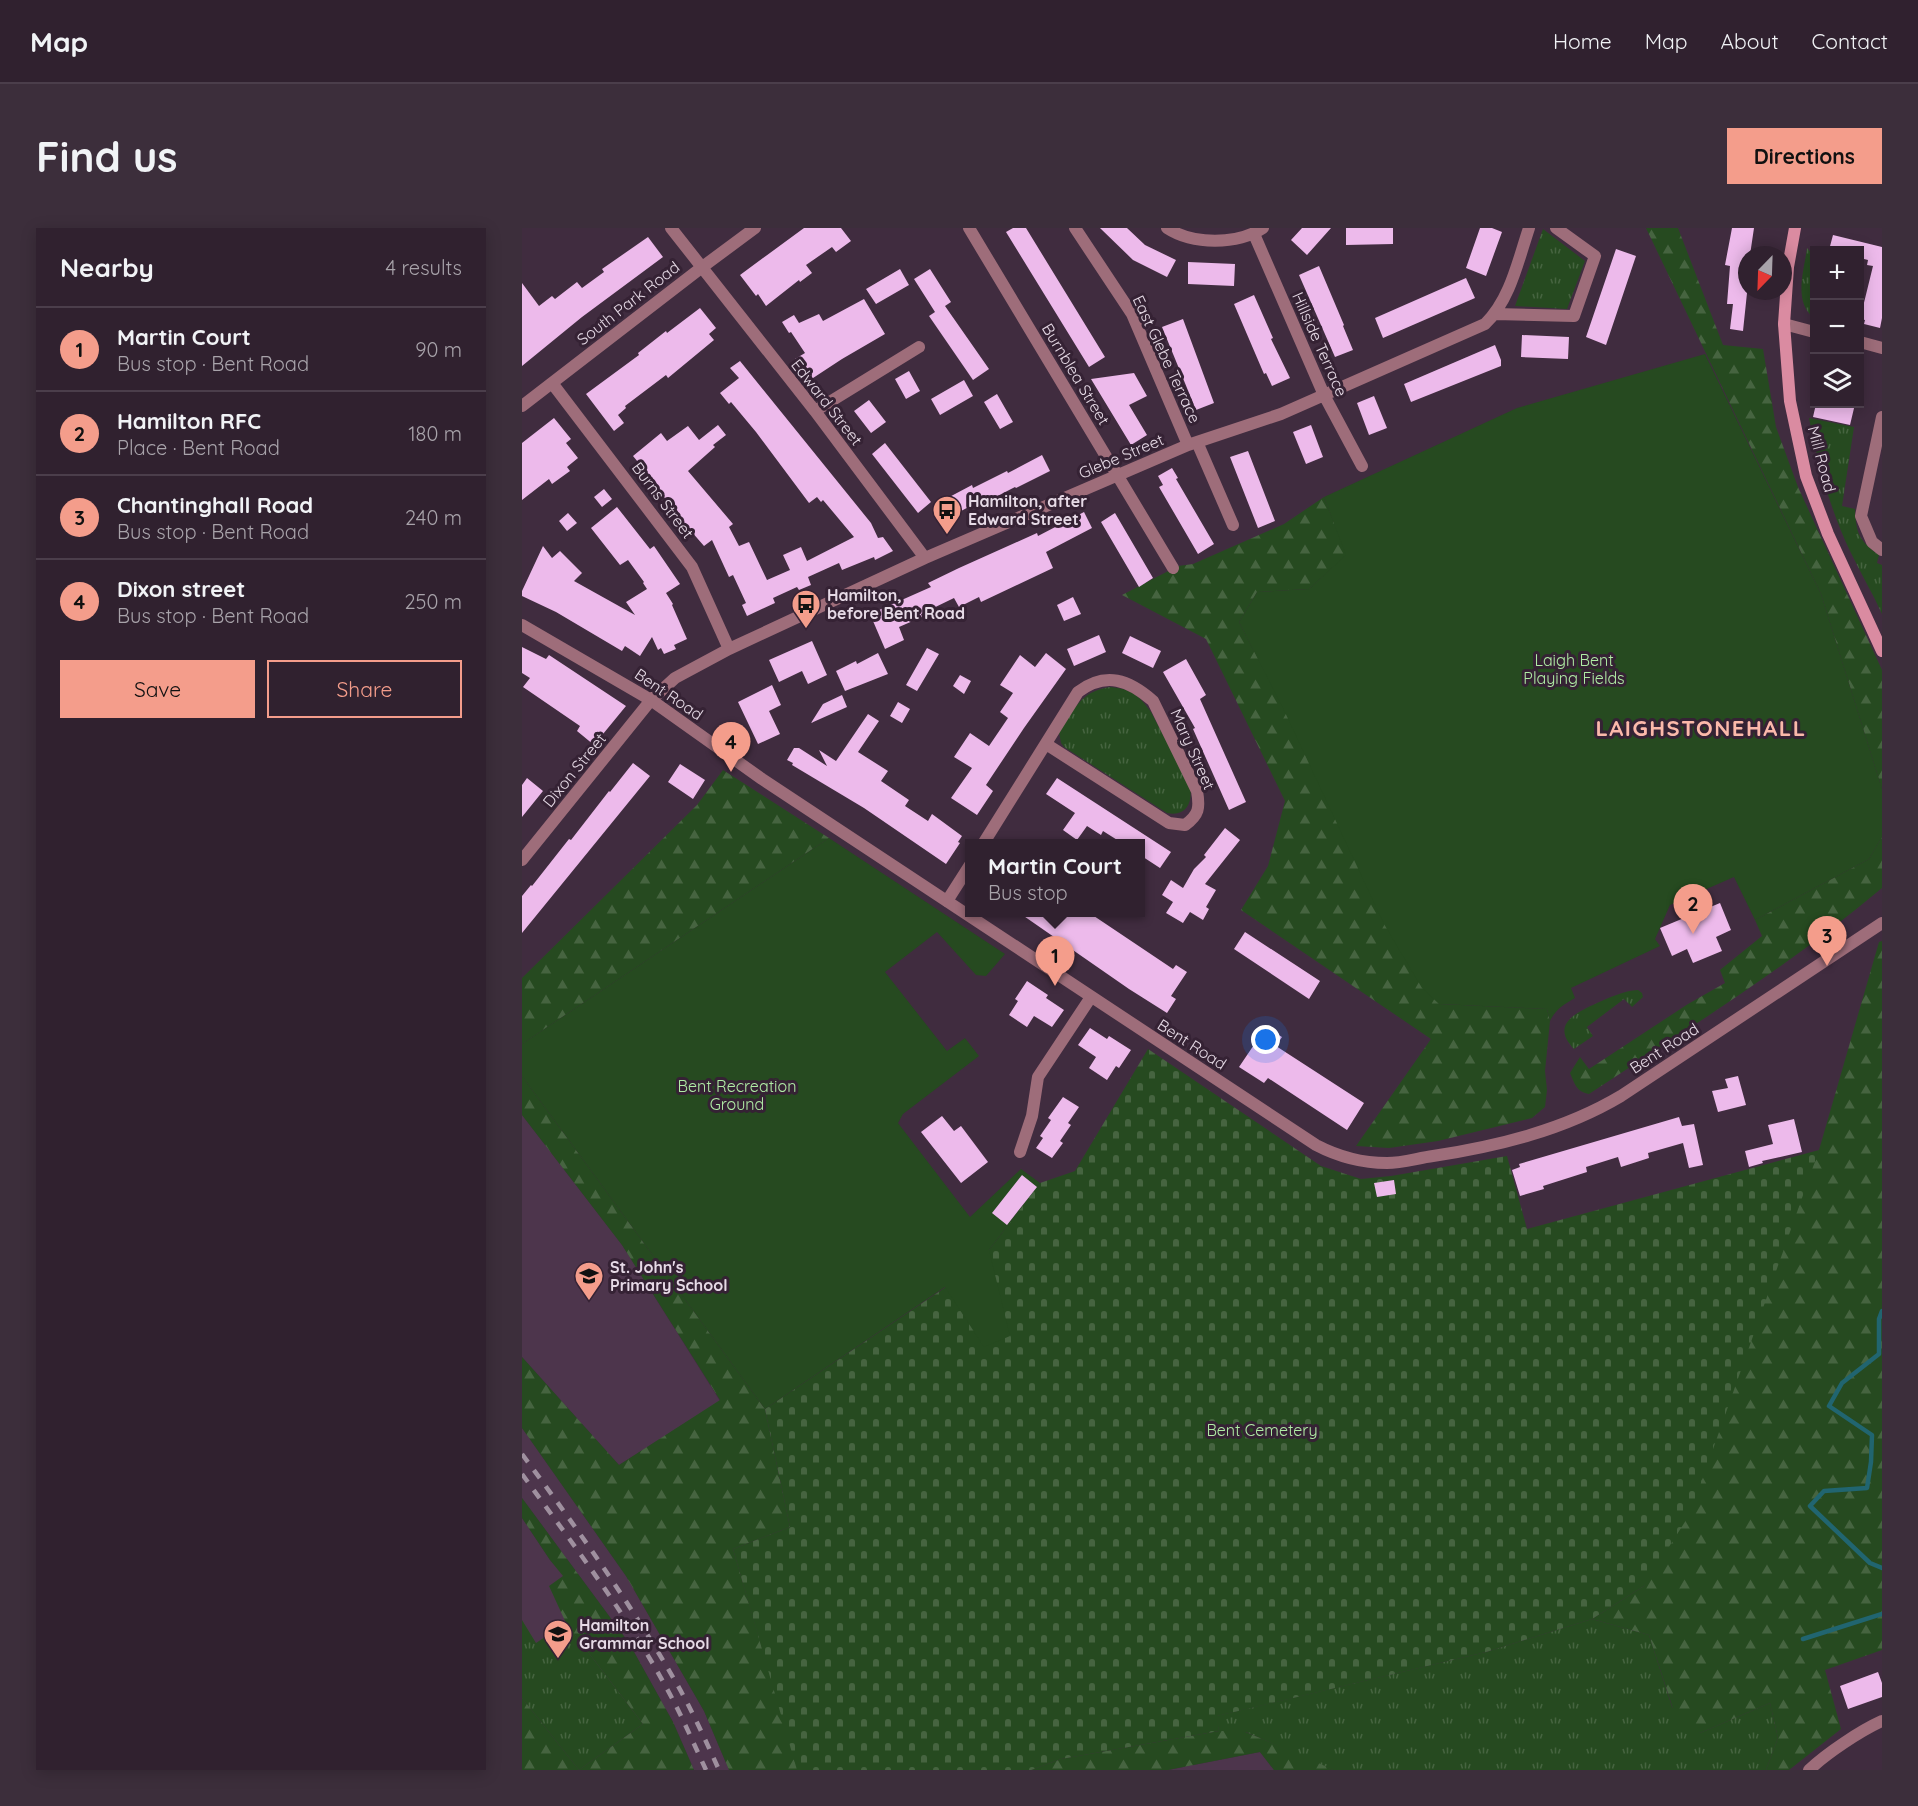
<!DOCTYPE html>
<html lang="en">
<head>
<meta charset="utf-8">
<style>
	body { margin:0; font-family:Quicksand,sans-serif; background:#3c2e3b; color:#f1f3f6 }
	.controls { position:absolute; right:18px; top:18px; display:grid; overflow:hidden; border-radius:0px; box-shadow:0 3px 15px #0003 }
	.controls button { width:54px; height:54px; display:grid; place-items:center; padding:0; border:0; border-bottom:2px solid #4b3e4b; background:#30212f; color:#f1f3f6; font:30px sans-serif }
	.compass { position:absolute; left:1216px; top:18px; width:54px; height:54px; border-radius:50%; background:#30212f; box-shadow:0 3px 15px #0003; rotate:203deg }
	.you { position:absolute; left:744px; top:812px; width:21px; height:21px; margin:-15px; border:4px solid #fff; border-radius:50%; background:#1a73e8; box-shadow:0 0 0 9px #1a73e833 }
	.badge { display:grid; place-items:center; width:39px; height:39px; border-radius:50%; background:#f49d8b; color:#111; font-size:20px; font-weight:700 }
	.pin { position:absolute; translate:-50% -50px; filter:drop-shadow(0 2px 3px #0008) }
	.pin::after { content:''; position:absolute; top:32px; width:21px; height:18px; background:inherit; clip-path:polygon(0 0,100% 0,50% 100%) }
	.popup { position:absolute; left:443px; top:611px; width:180px; height:78px; box-sizing:border-box; display:grid; place-content:center; border-radius:0px; background:#30212f; filter:drop-shadow(0 2px 4px #0005); font-size:20px; white-space:nowrap; color:#a8a3aa }
	.popup b { font-size:22px; color:#f1f3f6 }
	.popup::after { content:''; position:absolute; left:50%; top:100%; margin-left:-12px; border:12px solid transparent; border-top-color:#30212f }
	.list { margin:0; padding:0; list-style:none }
	h2 { display:flex; justify-content:space-between; align-items:center; height:78px; margin:0; padding:0 24px; font-size:26px }
	h2 small { font-size:20px; font-weight:400; color:#a8a3aa }
	.list li { display:grid; grid-template-columns:39px 1fr auto; gap:18px; align-items:center; box-sizing:border-box; height:84px; padding:0 24px; border-top:2px solid #4b3e4b }
	.list b { display:block; font-size:22px; white-space:nowrap }
	.list p { margin:0; font-size:20px; white-space:nowrap; color:#a8a3aa }
	.list em { font-size:20px; font-style:normal; color:#a8a3aa }
	.actions { display:flex; gap:12px; padding:18px 24px }
	.actions a { flex:1; padding:14px 0; border:2px solid #f49d8b; border-radius:0px; text-align:center; font-size:21px; color:#f49d8b }
	.actions .main { background:#f49d8b; color:#111 }
	.icon { flex:none; width:33px; height:33px; fill:none; stroke:currentColor; stroke-width:2; stroke-linecap:round; stroke-linejoin:round }
	.map { position:relative; flex:none; width:1360px; height:1542px; overflow:hidden; border-radius:0px }
	header { display:flex; align-items:center; gap:36px; box-sizing:border-box; height:84px; padding:0 30px; background:#30212f; border-bottom:2px solid #4b3e4b }
	header strong { font-size:28px }
	nav { display:flex; gap:33px; margin-inline-start:auto; font-size:21px }
	.intro { display:flex; align-items:center; justify-content:space-between; box-sizing:border-box; height:144px; padding:0 36px }
	h1 { margin:0; font-size:42px }
	.button { padding:15px 27px; border-radius:0px; background:#f49d8b; color:#111; font-size:21px; font-weight:700 }
	main { display:flex; gap:36px; padding:0 36px }
	aside { flex:1; background:#30212f; border-radius:0px; box-shadow:0 3px 15px #0003 }
	.map>svg:first-child { display:block }
	.built { fill:#4d354c }
	.grass { fill:url(#grass-tufts) }
	.forest { fill:url(#forest-firs) }
	.cemetery { fill:url(#cemetery-stones) }
	.park { fill:#264a20 }
	.lines { fill:none; stroke-linecap:round; stroke-linejoin:round }
	.stream { stroke:#216570; stroke-width:4.5 }
	.building { fill:#edbaeb }
	.minor { stroke:#9e6d7a; stroke-width:12 }
	.tertiary { stroke:#9e6d7a; stroke-width:12 }
	.secondary { stroke:#da8ba1; stroke-width:12 }
	.rail { stroke:#9f909f; stroke-width:4.5; stroke-dasharray:10 10; stroke-linecap:butt }
	.labels { text-anchor:middle; dominant-baseline:central; stroke-width:6; stroke-linejoin:round; paint-order:stroke }
	.street-label { font-size:16px; fill:#e6dae6; stroke:#352234 }
	.poi-label { font-size:16px; font-weight:bold; fill:#e6dae6; stroke:#352234; text-anchor:start }
	.park-label { font-size:16px; fill:#b0eda5; stroke:#352234 }
	.district-label { font-size:22px; font-weight:bold; letter-spacing:1.5px; fill:#fbb9aa; stroke:#352234 }
</style>
</head>
<body>
<header>
<strong>Map</strong>
<nav><a>Home</a><a>Map</a><a>About</a><a>Contact</a></nav>
</header>
<div class="intro"><h1>Find us</h1><a class="button">Directions</a></div>
<main>
<aside>
<h2>Nearby<small>4 results</small></h2>
<ul class="list">
<li><span class="badge">1</span><div><b>Martin Court</b><p>Bus stop · Bent Road</p></div><em>90 m</em></li>
<li><span class="badge">2</span><div><b>Hamilton RFC</b><p>Place · Bent Road</p></div><em>180 m</em></li>
<li><span class="badge">3</span><div><b>Chantinghall Road</b><p>Bus stop · Bent Road</p></div><em>240 m</em></li>
<li><span class="badge">4</span><div><b>Dixon street</b><p>Bus stop · Bent Road</p></div><em>250 m</em></li>
</ul>
<div class="actions"><a class="main">Save</a><a>Share</a></div>
</aside>
<div class="map">
<svg width="1360" height="1542" viewBox="0 0 1360 1542">
	<defs>
		<pattern id="grass-tufts" width="24" height="20" patternUnits="userSpaceOnUse" patternTransform="scale(1.5)"><rect width="24" height="20" fill="#264a20"/><path d="M3 7l-1-3M5 7V3M7 7l1-3M15 17l-1-3M17 17v-4M19 17l1-3" fill="none" stroke="#466440"/></pattern>
		<pattern id="forest-firs" width="22" height="20" patternUnits="userSpaceOnUse" patternTransform="scale(1.5)"><rect width="22" height="20" fill="#264a20"/><path d="M5 1l3.5 6h-7zM16 11l3.5 6h-7z" fill="#466440"/></pattern>
		<pattern id="cemetery-stones" width="16" height="16" patternUnits="userSpaceOnUse" patternTransform="scale(1.5)"><rect width="16" height="16" fill="#264a20"/><path d="M2 7V4a2 2 0 0 1 4 0v3zM10 15v-3a2 2 0 0 1 4 0v3z" fill="#466440"/></pattern>
	</defs>
	<rect width="100%" height="100%" fill="#402c3f"/>
	<path class="built" d="M0,887L100,1017L198,1173L97,1237L0,1129Z
		M0,1200L104,1348L182,1483L207,1542H172L151,1494L107,1415L0,1270Z
		M0,1290L28,1332L42,1348L44,1395L121,1496L0,1470Z
		M738,1524L752,1542H646Z"/>
	<path class="grass" d="M1021,1L1063,33L1045,81L993,78Z
		M1285,20L1292,28V90C1271,74 1282,43 1285,20Z
		M1287,190L1332,199L1320,278L1333,281C1334,305 1337,313 1357,327L1355,335L1360,337V386C1350,364 1338,344 1328,323C1308,281 1296,236 1287,190Z
		M588,459C609,461 617,467 629,484L668,558C671,575 664,589 645,585L542,519L539,515L537,504C552,481 559,463 588,459Z
		M1116,762L1120,765L1121,769L1110,779L1102,771L1065,799L1071,808L1052,821C1028,796 1054,785 1075,775C1089,769 1101,763 1116,762Z
		M1070,1391L1127,1407L1150,1479L1178,1505L1248,1475L1256,1510L1244,1542H811L724,1504L697,1503L694,1488L964,1424Z
		M0,1392L14,1415L44,1395L121,1496L57,1542L0,1470Z"/>
	<path class="forest" d="M1124,0H1156L1201,117L1241,121L1254,199L1276,259L1360,442V561L1299,366Z
		M802,269L825,327L787,361L735,364L717,394L917,776L1025,781L1028,793L1023,843L1025,862L1023,879L1010,890L916,913L867,920L834,918L909,811L719,682L746,638L763,573L684,411L600,367L656,338L671,336L762,296Z
		M201,542L307,610L0,816V750L175,577Z
		M1360,609V660C1269,737 1167,800 1067,866C1055,864 1053,857 1048,845L1058,829L1067,841L1166,776L1203,755L1198,742L1240,708L1233,692L1347,631Z
		M1360,713V1422L1303,1442L1319,1501L1267,1542H1244L1256,1510L1248,1475L1178,1505L1165,1501L1155,1493L1127,1407L1070,1391L1122,1358L1297,922L1357,714Z
		M0,848L243,1181L268,1299L211,1321L276,1542H207L182,1483L104,1348L0,1200V1129L97,1237L198,1172L100,1017L0,887Z
		M0,1270L107,1415L151,1494L172,1542H0V1470L57,1542L121,1496L44,1395L27,1358L41,1348L28,1332L0,1290Z
		M697,1503H721L786,1530L811,1542H752L738,1524L646,1542H509L539,1531Z"/>
	<path class="cemetery" d="M626,821L799,938L839,951L869,948L985,928L1005,1001L1297,922L1168,1286L1122,1358L1070,1391L964,1424L695,1488L697,1503L539,1531L509,1542H275L211,1321L268,1299L243,1181L424,1059L462,1118L467,1022L518,955L553,943Z"/>
	<path class="park" d="M1183,126L1299,366L1360,561V609L1347,631L1233,692L1212,649L1148,677L1133,711L1138,718L1049,760L1053,770C1041,777 1034,781 1028,793L1025,781L917,776L900,760L862,696L761,480L717,394L735,364L787,361L824,327L802,269L995,180Z
		M307,610L483,726L464,748L454,747L415,704L363,744L425,823L443,810L457,828L381,886L376,895L448,989L499,941L518,955L467,1022L488,1108L462,1119L423,1059L243,1181L0,848V816Z"/>
	<g class="lines">
		<path class="stream" d="M1360,1083L1357,1091V1126L1320,1155L1307,1178L1350,1207L1349,1234L1345,1260L1302,1263L1288,1278L1348,1335L1360,1340
			M1281,1411L1360,1386"/>
	</g>
	<path class="building" d="M282,0H319L329,13L314,24L310,19L284,37L290,45L278,54L277,52L244,78L236,66L234,68L218,47Z
		M491,0H504L583,129L567,139L484,4Z
		M578,0H605L623,17L654,32L645,49L611,32Z
		M780,0H809L785,27L769,12Z
		M824,0H871V16L824,17Z
		M958,0H970L980,4L964,48L944,40Z
		M1210,0H1232L1228,27L1225,26V65L1221,103L1208,101L1211,76H1205L1208,38L1203,37Z
		M1311,7L1360,19V90L1358,100L1342,96L1343,92L1338,91L1351,38L1345,37L1346,32L1338,30V22H1307Z
		M126,9L141,29L60,89L0,138V55L17,78L30,68L33,71L55,54L60,60L82,44L80,41Z
		M1094,21L1114,28L1084,117L1064,109Z
		M666,34L713,36L712,58L666,56Z
		M797,38L822,97L821,98L831,122L813,129L777,47Z
		M378,41L387,57L354,76L344,61Z
		M408,41L429,74L423,78L467,141L451,152L407,88L413,84L392,51Z
		M944,50L953,70L861,110L853,90Z
		M732,67L751,110L749,111L768,150L750,158L744,145L742,146L712,76Z
		M342,71L363,106L320,131L288,152L273,131L283,125L269,104L267,105L260,94L272,87L277,95L297,86L301,93Z
		M178,80L194,100L187,106L192,112L146,150L144,147L103,178L104,180L96,187L102,195L92,203L64,166L117,127L116,125L144,103L145,105Z
		M661,91L692,175L674,182L640,99Z
		M1000,107L1047,109L1046,131L999,129Z
		M973,117L979,132V138L889,174L882,156Z
		M218,133L349,295L356,310L361,309L371,323L353,332L352,329L320,342L317,335L286,349L289,357L277,362L275,359L251,370L253,375L225,388L220,377L224,375L211,347L207,349L190,312L182,318L155,287L134,258L135,257L111,228L139,205L145,213L166,198L177,212L196,197L204,207L191,217L193,219L166,243L211,296L207,299L217,318L227,314L245,352L268,342L261,327L279,319L285,333L332,309L301,272L299,274L295,269L287,275L234,204L209,174L207,176L198,165L217,150L208,140Z
		M387,143L398,163L384,171L373,151Z
		M612,145L625,168L607,177L625,207L609,217L569,151Z
		M442,152L451,168L418,187L409,171Z
		M475,166L491,194L478,201L462,174Z
		M852,168L865,200L847,207L835,175Z
		M347,172L364,194L349,205L332,183Z
		M1294,176H1333L1328,197L1291,189Z
		M32,190L49,211L44,215L56,230L45,239L48,243L30,256L27,251L0,272V215Z
		M789,197L801,229L784,236L771,204Z
		M363,215L409,274L396,285L350,226Z
		M726,223L753,293L736,300L708,229Z
		M520,227L528,243L494,260L493,259L460,276L458,273L424,291L416,275L450,257L451,260L485,243L486,245Z
		M650,240L656,250L654,251L692,316L676,326L637,259L641,257L636,248Z
		M82,261L90,271L80,279L72,269Z
		M95,279L128,321L132,318L158,356L144,365L151,376L150,377L165,411L152,417L154,421L142,426L139,420L136,422L130,409L118,428L103,418L100,423L34,384L0,368V363L21,318L30,330L38,323L60,345L52,353L113,387L104,374L125,361L121,355L122,354L106,332L98,337L69,300Z
		M562,284L570,300L524,324L531,340L459,374L457,369L437,379L432,370L399,386L400,389L377,399L382,412L363,421L348,386L409,359L406,355L437,340L515,305L516,308Z
		M46,285L55,295L45,303L37,293Z
		M593,285L631,350L617,359L579,294Z
		M551,369L559,386L542,393L535,377Z
		M577,407L584,424L552,438L545,421Z
		M608,408L639,423L631,440L600,425Z
		M290,413L305,447L286,456L280,443L257,454L247,432Z
		M0,419L24,431L27,427L104,478L72,517L55,503L58,498L1,459L8,450L0,445Z
		M405,420L417,426L395,463L384,457Z
		M356,425L366,446L323,463L314,443L334,433L335,436Z
		M524,425L544,441L502,500L464,557L471,563L455,587L429,570L450,540L432,529L448,505L467,518L486,490L478,484L491,465L478,457L498,427L513,439Z
		M664,431L684,467L678,471L724,574L707,582L671,501L673,500L641,444Z
		M438,447L449,453L442,466L431,458Z
		M250,457L259,477L247,483L258,506L236,516L216,474Z
		M320,467L325,479L289,495L301,476Z
		M376,474L388,481L380,495L368,488Z
		M346,486L357,493L336,524L366,543L359,553L387,572L383,578L406,593L410,586L440,608L436,614L438,615L424,636L342,580L270,537L271,535L265,532L272,520H277L305,538L297,522L314,533Z
		M111,535L128,548L0,705V668L9,657L10,658L47,611L49,612L87,563L88,564Z
		M158,536L183,552L171,571L146,554Z
		M5,550L21,563L0,589V557Z
		M535,550L649,624L638,640L618,627V615H600L581,603L579,607L565,598L555,612L541,602L553,585L524,566Z
		M703,600L718,612L683,656L694,662L684,679L687,681L681,692L668,684L661,695L644,685L651,674L640,667L649,652L661,660L672,641L684,629L682,627Z
		M1198,675L1209,702L1194,709L1200,723L1171,735L1165,721L1150,728L1138,700Z
		M496,684H566L651,741L654,737L665,744L649,768L654,771L645,785L607,761Z
		M723,704L798,753L787,771L712,721Z
		M505,753L526,767L524,770L542,782L530,799L512,788L505,799L487,787L496,773L493,771Z
		M744,799L760,809L754,818L842,875L825,902L746,850L742,855L717,839Z
		M568,800L585,811L587,808L609,822L597,840L594,838L585,852L567,840L574,829L556,817Z
		M1216,848L1224,877L1196,884L1190,863L1206,860L1203,851Z
		M541,869L557,879L546,895L549,897L538,913L541,915L530,930L514,920L521,910L518,908L529,892L526,890Z
		M420,888L432,903L439,898L466,934L439,955L399,904Z
		M1157,889L1160,898L1172,896L1181,937L1167,940L1161,915L1126,925L1127,930L1099,939L1096,929L1064,939L1065,944L1021,958L1022,961L998,968L990,942L998,939L997,936Z
		M1272,891L1280,924L1240,933L1241,935L1227,939L1223,923L1251,916L1246,897Z
		M500,947L515,959L485,997L470,985Z
		M872,952L874,966L855,969L852,955Z
		M1356,1444L1360,1455V1469L1326,1481L1318,1458Z"/>
	<g class="lines">
		<path class="minor" d="M149,0L293,183L403,330
			M447,0L651,340
			M553,0L610,86L666,217
			M645,0C671,17 715,17 741,0
			M732,6L802,167L840,238
			M973,86L1052,88L1073,28L1034,0
			M1262,96L1292,104
			M1338,114L1360,120
			M30,155L170,339L207,421
			M0,178L179,40L233,0
			M293,183L397,119
			M1360,189L1339,288L1350,314L1360,322
			M675,214L711,297
			M129,472L153,450L207,421L403,330L666,217L759,186L963,96C988,72 996,33 1007,0
			M461,616L556,464C584,443 607,452 631,473L675,563C678,580 677,587 663,597L647,595L524,516
			M425,673L448,637
			M498,924L510,888L516,849L569,769
			M1287,1542C1305,1525 1338,1503 1360,1493"/>
		<path class="tertiary" d="M0,397L129,472L240,551L794,917C815,928 841,935 865,935C880,935 896,930 911,928C976,918 1042,902 1099,868L1360,695
			M0,632L129,472"/>
		<path class="secondary" d="M1273,0L1266,39L1262,96L1268,173L1284,248L1306,306L1360,423"/>
		<path class="rail" d="M0,1226C54,1299 107,1373 152,1451C169,1480 183,1511 197,1542
			M0,1246C50,1315 103,1384 144,1459C159,1486 171,1514 184,1542"/>
	</g>
	<defs>
		<g id="bus-pin" transform="scale(1.5)"><path d="M0 17L-7.5 6A9.5 9.5 0 1 1 7.5 6Z" fill="#f49d8b" stroke="#352234"/><path d="M-5-6H5V4H4V6H2V4H-2V6H-4V4H-5ZM-3.5-4V0h7V-4ZM-3.5 1.2v1.5H-2V1.2ZM2 1.2v1.5H3.5V1.2Z" fill="#111"/></g>
		<g id="school-pin" transform="scale(1.5)"><path d="M0 17L-7.5 6A9.5 9.5 0 1 1 7.5 6Z" fill="#f49d8b" stroke="#352234"/><path d="M0-5L7-2L0 1L-7-2ZM-4 1L0 2.5L4 1V4Q0 6-4 4Z" fill="#111"/></g>
	</defs>
	<g fill-rule="evenodd">
		<use href="#bus-pin" x="425" y="282"/>
		<use href="#bus-pin" x="284" y="376"/>
		<use href="#school-pin" x="67" y="1048"/>
		<use href="#school-pin" x="36" y="1406"/>
	</g>
	<g class="labels">
		<g class="street-label">
			<text transform="translate(106 75) rotate(-38)">South Park Road</text>
			<text transform="translate(798 116) rotate(66)">Hillside Terrace</text>
			<text transform="translate(645 131) rotate(65)">East Glebe Terrace</text>
			<text transform="translate(554 146) rotate(59)">Burnblea Street</text>
			<text transform="translate(305 174) rotate(52)">Edward Street</text>
			<text transform="translate(599 228) rotate(-23)">Glebe Street</text>
			<text transform="translate(1300 231) rotate(75)">Mill Road</text>
			<text transform="translate(141 272) rotate(53)">Burns Street</text>
			<text transform="translate(147 466) rotate(34)">Bent Road</text>
			<text transform="translate(671 521) rotate(66)">Mary Street</text>
			<text transform="translate(52 542) rotate(-51)">Dixon Street</text>
			<text transform="translate(670 816) rotate(33)">Bent Road</text>
			<text transform="translate(1142 820) rotate(-33)">Bent Road</text>
		</g>
		<g class="poi-label">
			<text x="446" y="273">Hamilton, after<tspan x="446" dy="18">Edward Street</tspan></text>
			<text x="305" y="367">Hamilton,<tspan x="305" dy="18">before Bent Road</tspan></text>
			<text x="88" y="1039">St. John's<tspan x="88" dy="18">Primary School</tspan></text>
			<text x="57" y="1397">Hamilton<tspan x="57" dy="18">Grammar School</tspan></text>
		</g>
		<g class="park-label">
			<text x="1052" y="432">Laigh Bent<tspan x="1052" dy="18">Playing Fields</tspan></text>
			<text x="215" y="858">Bent Recreation<tspan x="215" dy="18">Ground</tspan></text>
			<text x="740" y="1202">Bent Cemetery</text>
		</g>
		<g class="district-label">
			<text x="1179" y="500">LAIGHSTONEHALL</text>
		</g>
	</g>
</svg>
<div class="controls">
<button>+</button>
<button>−</button>
<button><svg class="icon" aria-label="layers" viewBox="0 0 24 24"><path d="M12 4l9 5-9 5-9-5zM3 14l9 5 9-5"/></svg></button>
</div>
<svg class="compass" viewBox="-18 -18 36 36"><path d="M0-13l5 13h-10z" fill="#e53935"/><path d="M0 13l5-13h-10z" fill="#a8a3aa"/></svg>
<div class="you"></div>
<div class="pin badge" style="left:533px;top:758px">1</div>
<div class="popup"><b>Martin Court</b>Bus stop</div>
<div class="pin badge" style="left:1171px;top:706px">2</div>
<div class="pin badge" style="left:1305px;top:738px">3</div>
<div class="pin badge" style="left:209px;top:544px">4</div>
</div>
</main>
</body>
</html>
